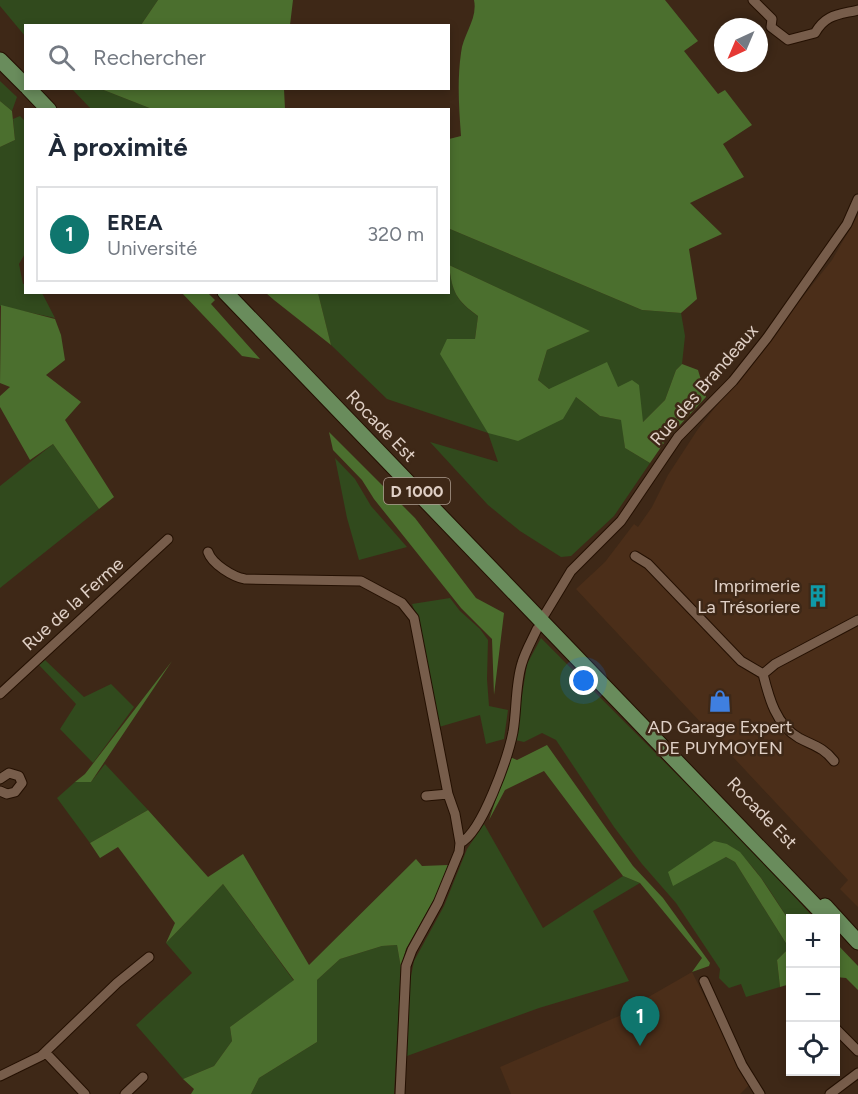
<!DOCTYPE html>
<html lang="fr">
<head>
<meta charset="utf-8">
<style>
	body { margin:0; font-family:Figtree,sans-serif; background:#f6f6f7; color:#1f2937 }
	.controls { position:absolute; right:18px; bottom:18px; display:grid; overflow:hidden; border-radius:0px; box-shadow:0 3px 9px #0003 }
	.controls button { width:54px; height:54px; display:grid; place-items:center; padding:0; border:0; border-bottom:2px solid #e0e1e3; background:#fff; color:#1f2937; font:30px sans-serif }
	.compass { position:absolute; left:714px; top:18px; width:54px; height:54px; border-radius:50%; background:#fff; box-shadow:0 3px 9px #0003; rotate:224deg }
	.you { position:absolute; left:584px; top:681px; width:21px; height:21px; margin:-15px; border:4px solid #fff; border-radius:50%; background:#1a73e8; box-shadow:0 0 0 9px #1a73e833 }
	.badge { display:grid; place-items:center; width:39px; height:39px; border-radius:50%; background:#0f766e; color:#fff; font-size:20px; font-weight:700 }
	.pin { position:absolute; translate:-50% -50px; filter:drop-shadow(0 2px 3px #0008) }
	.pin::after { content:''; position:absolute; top:32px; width:21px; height:18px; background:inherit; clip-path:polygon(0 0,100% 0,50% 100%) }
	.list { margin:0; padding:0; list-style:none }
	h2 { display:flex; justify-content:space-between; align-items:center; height:78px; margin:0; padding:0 24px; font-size:26px }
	h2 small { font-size:20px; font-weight:400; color:#747a83 }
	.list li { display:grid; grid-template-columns:39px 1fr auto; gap:18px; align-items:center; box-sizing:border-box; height:96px; margin:0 12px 12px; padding:0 12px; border:2px solid #e0e1e3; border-radius:0px }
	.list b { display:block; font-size:22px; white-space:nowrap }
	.list p { margin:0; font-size:20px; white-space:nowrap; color:#747a83 }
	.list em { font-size:20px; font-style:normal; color:#747a83 }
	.icon { flex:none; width:33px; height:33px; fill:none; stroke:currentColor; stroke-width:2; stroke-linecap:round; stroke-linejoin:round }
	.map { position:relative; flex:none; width:858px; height:1094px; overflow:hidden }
	.search { position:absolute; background:#fff; box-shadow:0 3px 9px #0003; left:24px; top:24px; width:426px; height:66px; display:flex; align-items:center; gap:15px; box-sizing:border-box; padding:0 21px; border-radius:0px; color:#747a83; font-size:22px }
	.panel { position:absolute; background:#fff; box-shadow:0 3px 9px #0003; left:24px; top:108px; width:426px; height:186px; border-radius:0px }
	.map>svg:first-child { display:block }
	.built { fill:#4b2e19 }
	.green { fill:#314a1d }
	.forest { fill:#4b6f2e }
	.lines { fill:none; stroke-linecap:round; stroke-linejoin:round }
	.street-casing { stroke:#241002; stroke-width:11 }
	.primary-casing { stroke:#241002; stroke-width:17 }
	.street { stroke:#775d4b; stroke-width:9 }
	.primary { stroke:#698c5c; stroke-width:15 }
	.labels { text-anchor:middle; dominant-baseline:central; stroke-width:5; stroke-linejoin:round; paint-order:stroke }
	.shield { fill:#3e2817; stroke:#af9e92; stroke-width:1.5 }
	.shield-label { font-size:16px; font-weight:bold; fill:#e0d0c6 }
	.street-label { font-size:18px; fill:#e0d0c6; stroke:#3e2817 }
	.poi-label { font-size:18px; fill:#e0d0c6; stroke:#3e2817; text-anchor:end }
</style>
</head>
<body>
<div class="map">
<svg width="858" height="1094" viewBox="0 0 858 1094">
	<rect width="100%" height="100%" fill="#3e2817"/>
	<path class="built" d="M858,215V907L840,889L848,880L576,589L605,562L634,524L638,527L652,507L668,475L698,429L832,260Z
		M692,972L749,1085L740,1094H511L500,1067L640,1007L638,1003Z"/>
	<path class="green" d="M0,0H158L141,25L26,26L25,36L0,6Z
		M0,81L17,97L12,111L0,101Z
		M72,89H101L152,109H91Z
		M20,116L26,122V252L19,264L23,284H25L26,292L42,293L55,318L0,306V147L15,140L13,119Z
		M449,198L450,229L642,310L681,313L685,336L682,364L676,370L665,400L643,422L618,387L549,389L538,380L547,350L589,331L449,265C452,291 456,301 478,316L475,339L488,433L576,397L600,416L622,420L625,448L650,463L614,516L571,556L561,557L520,531L488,505L430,442L498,462L488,433L387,399L331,345L318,293L448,292Z
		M53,444L99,509L0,588V486Z
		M335,458L355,479L371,506L407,547L359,560L347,518Z
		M450,598L460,611L480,629L488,640L487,679L489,706L508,710L504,739L486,744L480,715L439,727L418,620L412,604Z
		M541,638L751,849L814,918H790V922C772,895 755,862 727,844L707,866L726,857L735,862L789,948L777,960L780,987L746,997L741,984L729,988L719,978L720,969L676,903L642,864L614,827L556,740L542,733L524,742L515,740L527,664Z
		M45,660L84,697L111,684L134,707L93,763L60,729L76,704L39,665Z
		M105,764L148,810L90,843L57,798L75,782H91Z
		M484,824L543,928L623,876L640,883L593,911L629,981L539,1008L407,1056L408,991L414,961L444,906L467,849Z
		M223,884L294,981L230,1027L232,1041L214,1066L183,1079L136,1025L192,973L166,943Z
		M397,945L401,968L394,1094H251L259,1078L317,1042V980L340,959L382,946Z"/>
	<path class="forest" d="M158,0H293L290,25H141Z
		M474,0H665L698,41L684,51L718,94L725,90L752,125L723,144L744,177L690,203L722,234L689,249L697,299L681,313L642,310L450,229L449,139L461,136C459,108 457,81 461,53C463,34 478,19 474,0Z
		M101,89H284L285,109H152Z
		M0,101L12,111L15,140L0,147Z
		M449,265L590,331L547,350L538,380L549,389L607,362L618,387L632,380L639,385L643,422L665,400L676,370L682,364L698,370L706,397L666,440L650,463L625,448L621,420L600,416L576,397L563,419L518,441L488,433L440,354L447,339H475L478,316C456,300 452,292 449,265Z
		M182,293H208L215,300L211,304L260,359L242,356Z
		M266,293H318L331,345L274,300Z
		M1,305L55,319L61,335L65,360L46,375L81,402L65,420L114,497L99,509L53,444L30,460L0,407V396L10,387L0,383Z
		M329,432L415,518L476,598L504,613L494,695L492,639L461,608L374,499L362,480L333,450Z
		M172,661L91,782H75L85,774Z
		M547,745L633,866L663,898L710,963L709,966L692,972L702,958L640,883L623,876L544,771L505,790L489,820L510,757L517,760Z
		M148,810L208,877L243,854L309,965L416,859L422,866L448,865L438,892L406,949L401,968L397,945L382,946L340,959L317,980V1042L259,1078L251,1094H191L194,1089L183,1079L214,1066L232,1041L230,1027L294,980L223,884L166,943L175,923L118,847L100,858L90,843Z
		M714,841L727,844L740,852L761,878L790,922V984L780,987L777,960L789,948L735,862L726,857L673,886L668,872Z
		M836,943L858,966V990L846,978L836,977Z"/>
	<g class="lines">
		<g class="street-casing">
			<path id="street" d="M753,0L772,19L771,27L788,40L815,33C826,14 838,15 858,10
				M208,552C212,564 233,577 245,579L361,581L402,603L414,618L448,794L455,814L460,843L459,852L438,903L412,950L406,966L400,1094
				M635,556L648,564L741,661L763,674C769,698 776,725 799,738C814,746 823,747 834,761
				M545,614L571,571L621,521L678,437L733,381L767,338L847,224L858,199
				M763,674L775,664L858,620
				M0,694L168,539
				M0,779L9,773L19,776L22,783L15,792L7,794L0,791
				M426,796L448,794
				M460,843C482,833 508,757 513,732C517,709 515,685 522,663C525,652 532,640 537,629
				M704,981L742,1065L760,1094
				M836,1029L858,1051
				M45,1052L85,1094
				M0,1076L41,1056L117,983L149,957
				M125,1094L143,1077
				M830,1094L858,1073"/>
		</g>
		<g class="primary-casing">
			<path id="primary" d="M0,60L26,86
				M28,88L49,110
				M225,292L827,918
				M825,906L858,942"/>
		</g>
		<use href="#street" class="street"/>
		<use href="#primary" class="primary"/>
	</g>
	<defs>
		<g id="building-bare" transform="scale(1.8)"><path d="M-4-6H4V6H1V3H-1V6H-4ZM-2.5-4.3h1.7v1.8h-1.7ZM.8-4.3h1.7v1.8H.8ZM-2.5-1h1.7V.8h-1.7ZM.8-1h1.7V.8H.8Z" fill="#0f9aa8" stroke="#3e2817" stroke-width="2.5" paint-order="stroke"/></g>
		<g id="shop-bare" transform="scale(1.8)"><path d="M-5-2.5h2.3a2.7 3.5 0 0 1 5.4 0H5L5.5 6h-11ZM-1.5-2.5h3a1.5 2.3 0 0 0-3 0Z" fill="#3f7fe0" stroke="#3e2817" stroke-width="2.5" paint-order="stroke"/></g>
	</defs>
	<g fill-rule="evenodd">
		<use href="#building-bare" x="818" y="596"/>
		<use href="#shop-bare" x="720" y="701"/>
	</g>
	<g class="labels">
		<rect class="shield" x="384" y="478" width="66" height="26" rx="4.5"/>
		<g class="shield-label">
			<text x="417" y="491">D 1000</text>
		</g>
		<g class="street-label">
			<text transform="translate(704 385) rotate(-49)">Rue des Brandeaux</text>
			<text transform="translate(381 426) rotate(46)">Rocade Est</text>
			<text transform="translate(73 604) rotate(-42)">Rue de la Ferme</text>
			<text transform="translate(762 813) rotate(46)">Rocade Est</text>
		</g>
		<g class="poi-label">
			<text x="800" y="586">Imprimerie<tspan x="800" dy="21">La Trésoriere</tspan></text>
			<text x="720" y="727" text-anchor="middle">AD Garage Expert<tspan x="720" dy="21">DE PUYMOYEN</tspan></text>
		</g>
	</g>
</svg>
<div class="controls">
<button>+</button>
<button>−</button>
<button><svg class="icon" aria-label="locate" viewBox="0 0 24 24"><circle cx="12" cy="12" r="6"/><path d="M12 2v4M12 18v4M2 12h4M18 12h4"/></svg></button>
</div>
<svg class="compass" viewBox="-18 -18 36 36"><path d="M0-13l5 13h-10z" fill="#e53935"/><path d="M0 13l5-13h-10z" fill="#747a83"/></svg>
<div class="you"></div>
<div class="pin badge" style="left:640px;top:1046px">1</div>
<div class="search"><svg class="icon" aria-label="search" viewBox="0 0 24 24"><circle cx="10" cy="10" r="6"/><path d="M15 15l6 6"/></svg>Rechercher</div>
<section class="panel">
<h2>À proximité<small></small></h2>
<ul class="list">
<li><span class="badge">1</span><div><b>EREA</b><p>Université</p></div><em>320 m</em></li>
</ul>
</section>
</div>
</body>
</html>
